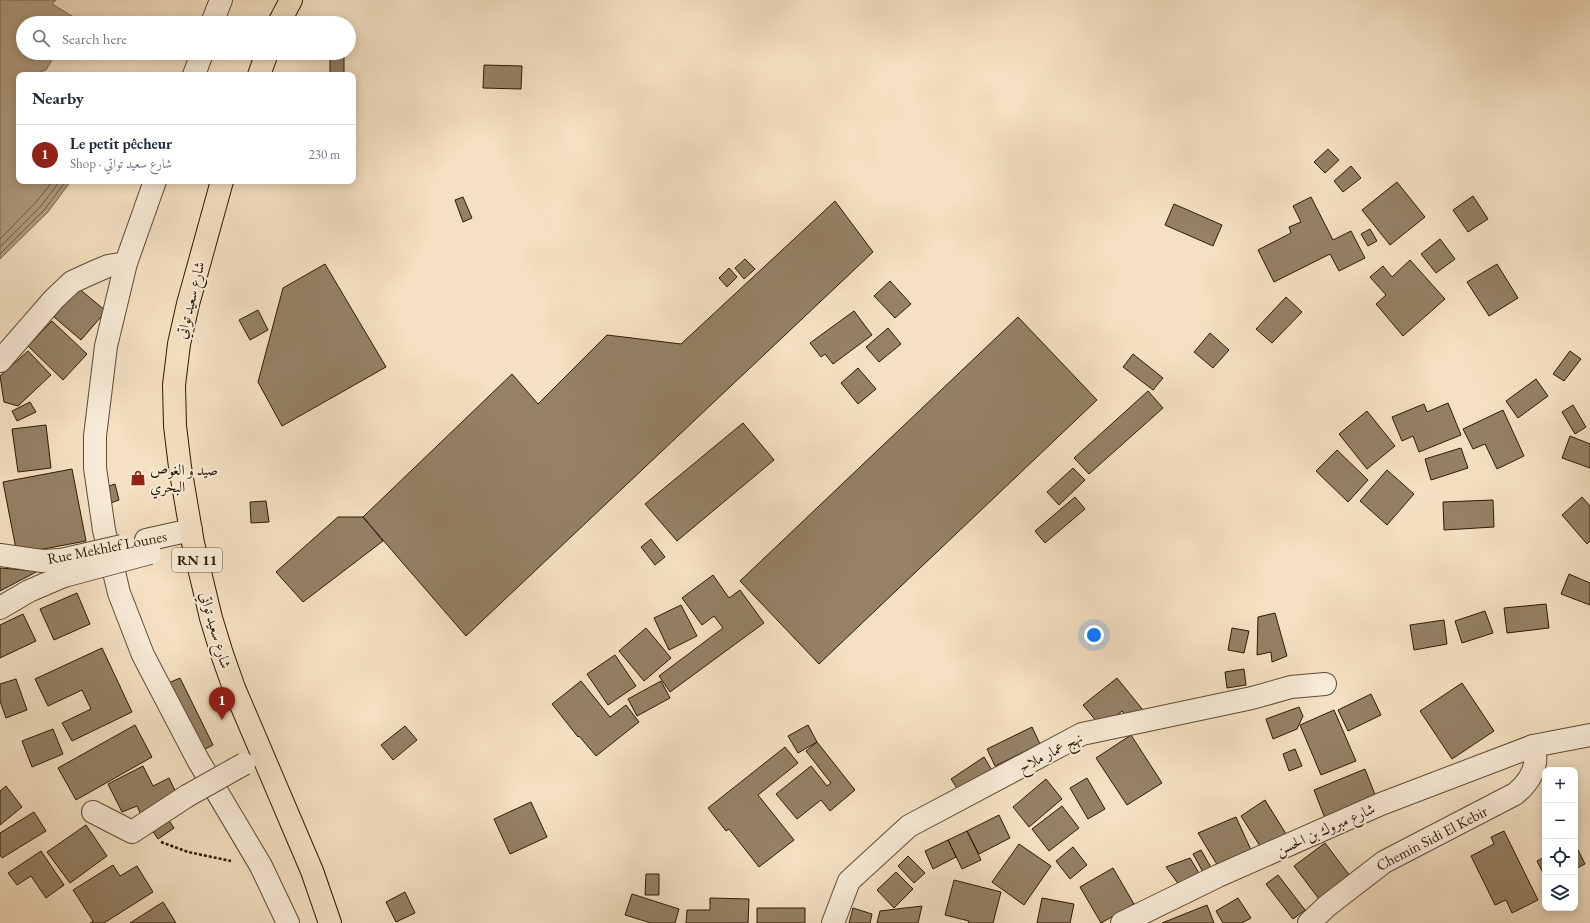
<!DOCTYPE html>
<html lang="en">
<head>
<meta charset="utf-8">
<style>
	body { margin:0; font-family:"EB Garamond",Amiri,serif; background:#f2f2f3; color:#1f2937 }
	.controls { position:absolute; right:12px; bottom:12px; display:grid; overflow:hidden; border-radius:8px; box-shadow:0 2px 10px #0003 }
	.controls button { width:36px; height:36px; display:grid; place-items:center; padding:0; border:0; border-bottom:1px solid #e0e1e3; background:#fff; color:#1f2937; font:20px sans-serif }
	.you { position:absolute; left:1094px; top:635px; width:14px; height:14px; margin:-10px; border:3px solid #fff; border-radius:50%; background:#1a73e8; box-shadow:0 0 0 6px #1a73e833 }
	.badge { display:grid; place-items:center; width:26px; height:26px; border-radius:50%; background:#8f2418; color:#fff; font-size:13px; font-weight:700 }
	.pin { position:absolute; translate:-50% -33px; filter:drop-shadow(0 1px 2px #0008) }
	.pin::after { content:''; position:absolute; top:21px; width:14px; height:12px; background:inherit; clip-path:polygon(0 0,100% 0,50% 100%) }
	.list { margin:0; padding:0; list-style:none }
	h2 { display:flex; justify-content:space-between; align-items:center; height:52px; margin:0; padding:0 16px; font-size:17px }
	h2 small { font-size:13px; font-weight:400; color:#747a83 }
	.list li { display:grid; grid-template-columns:26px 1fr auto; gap:12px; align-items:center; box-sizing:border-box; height:60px; padding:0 16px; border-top:1px solid #e0e1e3 }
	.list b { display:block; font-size:15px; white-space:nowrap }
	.list p { margin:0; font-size:13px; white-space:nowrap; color:#747a83 }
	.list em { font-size:13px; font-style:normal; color:#747a83 }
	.icon { flex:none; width:22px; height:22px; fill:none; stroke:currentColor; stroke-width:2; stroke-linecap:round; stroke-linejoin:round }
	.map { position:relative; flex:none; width:1590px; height:923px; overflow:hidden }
	.search { position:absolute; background:#fff; box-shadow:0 2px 10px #0003; left:16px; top:16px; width:340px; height:44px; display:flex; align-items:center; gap:10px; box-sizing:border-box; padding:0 14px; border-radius:22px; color:#747a83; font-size:15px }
	.panel { position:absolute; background:#fff; box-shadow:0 2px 10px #0003; left:16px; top:72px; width:340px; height:112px; border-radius:8px }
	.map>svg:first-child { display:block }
	.water { fill:#b09d81; stroke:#7c694f }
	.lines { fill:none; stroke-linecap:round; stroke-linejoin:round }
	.shore { stroke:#6e5c42; stroke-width:1 }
	.building { fill:#948166; stroke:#2d1a03 }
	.minor-casing { stroke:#5f4c33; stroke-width:24 }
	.major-casing { stroke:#2d1a03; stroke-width:24 }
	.path { stroke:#2d1a03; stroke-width:2.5; stroke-dasharray:3 2; stroke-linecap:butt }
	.minor { stroke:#f8ebd7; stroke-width:22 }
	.major { stroke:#f4e0c2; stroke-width:22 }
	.minor-bridge-casing { stroke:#5f4c33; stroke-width:24; stroke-linecap:butt }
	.minor-bridge { stroke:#f8ebd7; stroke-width:22 }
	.labels { text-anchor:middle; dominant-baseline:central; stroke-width:4; stroke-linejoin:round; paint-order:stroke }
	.shield { fill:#f8ebd7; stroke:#6a5943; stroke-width:1 }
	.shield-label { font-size:14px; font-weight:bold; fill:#2d1a03 }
	.street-label { font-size:15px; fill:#2d1a03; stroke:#f8ebd7 }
	.poi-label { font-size:15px; fill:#2d1a03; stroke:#f8ebd7; text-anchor:start }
</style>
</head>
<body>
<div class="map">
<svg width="1590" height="923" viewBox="0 0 1590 923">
	<rect width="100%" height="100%" fill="#f4e0c2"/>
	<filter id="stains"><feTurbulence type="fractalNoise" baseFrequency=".005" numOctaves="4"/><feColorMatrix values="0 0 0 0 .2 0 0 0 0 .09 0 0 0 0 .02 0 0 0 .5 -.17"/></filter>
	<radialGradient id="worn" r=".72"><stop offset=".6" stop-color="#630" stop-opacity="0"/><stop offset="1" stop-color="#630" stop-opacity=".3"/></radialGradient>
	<path class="water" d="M0,0H56L52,4L77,19L75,23H23V53H56L46,70L31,75H19V181H71L48,212L0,259Z"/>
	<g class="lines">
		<path class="shore" d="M0,239L36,202L53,181
			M0,247L41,206L60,181
			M0,254L45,209L66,181"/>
	</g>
	<path class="building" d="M330,53H344V75H330Z
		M484,65L522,66L521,89L483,88Z
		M1328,149L1339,160L1325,173L1314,162Z
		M1351,166L1361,178L1343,192L1334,181Z
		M1397,182L1425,217L1390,245L1362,210Z
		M1473,196L1488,219L1468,232L1453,210Z
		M463,197L472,218L463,222L455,200Z
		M1311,197L1333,240L1351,231L1365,258L1339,271L1330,254L1274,282L1258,250L1291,233L1289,227L1301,222L1293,206Z
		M835,201L873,252L466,636L363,517L512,374L538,404L607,335L681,344Z
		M1174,204L1222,225L1213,246L1165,225Z
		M1370,229L1377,241L1368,246L1361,234Z
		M1440,239L1455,259L1436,273L1421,254Z
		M745,259L755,269L744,279L735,268Z
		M1410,260L1445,299L1403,336L1376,304L1386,295L1370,277L1383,266L1392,277Z
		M325,264L386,367L282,426L258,382L283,288Z
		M1497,264L1518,298L1489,316L1467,282Z
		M729,268L737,277L727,287L719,278Z
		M890,281L911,304L895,318L874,296Z
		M78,288L106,311L81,340L54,317Z
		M1286,297L1302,312L1272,343L1256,329Z
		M258,310L268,330L250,340L239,320Z
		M854,311L872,335L833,364L825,354L821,357L810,343Z
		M1018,317L1097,400L819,664L740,581Z
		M52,321L87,354L63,380L28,346Z
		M888,328L901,344L879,362L866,347Z
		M1210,333L1229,350L1213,368L1194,352Z
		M28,351L51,375L18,406L4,402L0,376Z
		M1570,351L1581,359L1564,381L1553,374Z
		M1133,354L1163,378L1153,390L1123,367Z
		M858,368L876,389L858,404L841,383Z
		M1536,379L1548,396L1518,418L1506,401Z
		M1148,391L1163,408L1089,474L1074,458Z
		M30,402L36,412L17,421L12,411Z
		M1448,403L1461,435L1419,452L1413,436L1402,441L1392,417L1424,404L1427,412Z
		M1573,405L1586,427L1575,434L1562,412Z
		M1503,410L1524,456L1497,469L1485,444L1473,449L1463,429Z
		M1367,411L1395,446L1367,469L1339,434Z
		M743,423L774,460L677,541L645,504Z
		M46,425L51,468L18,472L12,429Z
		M1570,436L1590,444V468L1562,458Z
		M1461,448L1468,468L1431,480L1425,459Z
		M1337,450L1368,480L1348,502L1316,471Z
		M1073,468L1085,480L1059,505L1047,492Z
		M72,469L86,541L17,554L3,482Z
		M1387,470L1414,494L1387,525L1360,501Z
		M115,484L119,500L108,504L103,488Z
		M1075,497L1085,509L1045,543L1035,531Z
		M1582,497L1590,506V541L1587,544L1562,515Z
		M1493,500L1494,527L1444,530L1443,502Z
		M266,501L269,522L251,523L250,502Z
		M338,517H363L383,541L303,602L276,572Z
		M651,539L665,557L655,565L641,547Z
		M0,568L38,571L0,591Z
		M1569,574L1590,583V605L1561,594Z
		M713,575L729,598L740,590L764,623L670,692L659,676L723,628L714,616L702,625L682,598Z
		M77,593L90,624L54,640L40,609Z
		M1546,604L1549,628L1507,633L1504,608Z
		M681,605L697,636L669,650L654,618Z
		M1485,611L1493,633L1462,643L1455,621Z
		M1275,613L1287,656L1272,662L1271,652L1257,655L1258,617Z
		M23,614L36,641L0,658V625Z
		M1444,620L1447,644L1414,650L1410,625Z
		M646,628L671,658L644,681L619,651Z
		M1232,628L1249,631L1244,653L1228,650Z
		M102,648L132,712L72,741L62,723L91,709L82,690L48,706L35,679Z
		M615,655L636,686L608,705L587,674Z
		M1244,669L1246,685L1227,688L1225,672Z
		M180,678L213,745L199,752L166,684Z
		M1117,678L1143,710L1131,721L1122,711L1102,728L1083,705Z
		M16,679L27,710L6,718L0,701V684Z
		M581,681L610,717L626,705L639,722L596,756L579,736L578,737L552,704Z
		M661,681L670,698L637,716L628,699Z
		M1462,683L1494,731L1452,759L1420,711Z
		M1371,694L1381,715L1348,731L1338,710Z
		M1299,707L1303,716L1297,729L1273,739L1266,719Z
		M1334,710L1356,761L1321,775L1300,725Z
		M135,725L152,757L76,800L58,768Z
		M808,725L817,742L798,753L788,736Z
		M405,726L417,740L393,760L381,745Z
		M1032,727L1040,744L995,766L987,749Z
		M53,729L63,754L32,767L22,741Z
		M1131,735L1162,783L1127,805L1096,758Z
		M817,742L855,790L830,811L821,800L797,819L776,794L811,766L827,786L831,783L806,751Z
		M785,747L798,763L758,795L794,840L759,867L729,829L726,831L708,808Z
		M1295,749L1302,766L1289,771L1283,754Z
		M984,757L993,772L960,793L951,779Z
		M143,766L153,786L169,778L180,801L143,819L137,806L122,812L108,784Z
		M1365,769L1379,805L1328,826L1314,790Z
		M1087,778L1105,809L1088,819L1070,788Z
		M1046,779L1062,799L1029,827L1013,807Z
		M6,786L22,807L0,825V791Z
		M1265,800L1291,842L1267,857L1241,816Z
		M531,802L547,837L510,854L494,819Z
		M1062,806L1079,828L1049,851L1032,829Z
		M34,812L46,831L2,858L0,855V833Z
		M999,815L1010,838L979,854L967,831Z
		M1236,817L1256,861L1224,876L1198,833Z
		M168,819L174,828L158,839L152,830Z
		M86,825L107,856L70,883L47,852Z
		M967,831L981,860L962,869L948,840Z
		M1504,831L1538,900L1512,913L1506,900L1495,905L1471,856L1494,844L1491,837Z
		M948,840L956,857L933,869L925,851Z
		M1325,843L1350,876L1319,899L1294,866Z
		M1019,844L1051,866L1024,905L992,882Z
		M1575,844L1585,864L1575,869Z
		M1073,847L1087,865L1070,879L1056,861Z
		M1201,850L1216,876L1208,881L1193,854Z
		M41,851L64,885L46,898L31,876L17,885L8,873Z
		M908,856L925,873L914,883L898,866Z
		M1545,857V877L1537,861Z
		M1190,858L1203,880L1182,889L1166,867Z
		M113,865L120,876L137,866L153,892L104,923H90L93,921L73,890Z
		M1113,868L1134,904L1101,923L1080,887Z
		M896,872L913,889L894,908L877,890Z
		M646,874H659V895H645Z
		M1278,875L1305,910L1293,919L1266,884Z
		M954,880L1001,892L993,923H968L969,921L945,915Z
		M405,892L415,913L396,922L386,902Z
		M632,894L679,909L675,923H651L625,915Z
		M710,898L749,899L748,923H686L687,910H710Z
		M1042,898L1074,904L1070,923H1037Z
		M1238,898L1251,918L1242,923H1223L1216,911Z
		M163,902L176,923H130Z
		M1207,905L1214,923H1162Z
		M922,906L918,923H877L880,911Z
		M757,908H805V923H757Z
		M853,908L872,914L870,923H849Z"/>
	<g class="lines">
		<g class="minor-casing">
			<g id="minor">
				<path d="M212,23L221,0"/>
				<path d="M194,75L202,53"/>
				<path d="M155,181L126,263L106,346L95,436V468L104,530L119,593L143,655L198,760L261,866L288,923"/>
				<path d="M0,361L54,299L72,282L94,272L108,266L126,263"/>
				<path d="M146,540L191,530"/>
				<path d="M0,555L42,561L61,560"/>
				<path d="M0,608L29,591L64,576"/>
				<path d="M93,812L132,832L187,796"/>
				<path d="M833,923L849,881L909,826L1082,734L1252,698L1291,687L1325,684"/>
				<path d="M1122,923L1218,876L1381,804L1533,746L1590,735"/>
				<path id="s1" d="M1309,923L1327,906L1384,862L1515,794C1530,782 1540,765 1533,746"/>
			</g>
		</g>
		<g class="major-casing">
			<path id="major" d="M279,23L291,0
				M259,75L267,53
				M222,181L188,304L179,344L174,385L175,426L180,467L193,543L211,618L222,654L234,688L312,871L330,923"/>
		</g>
		<path class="path" d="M161,842L188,852L231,861"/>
		<use href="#minor" class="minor"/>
		<use href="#major" class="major"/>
		<g class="minor-bridge-casing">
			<path id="minor-bridge" d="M61,560L122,546
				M64,576L150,553
				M187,796L244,764"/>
		</g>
		<use href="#minor-bridge" class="minor-bridge"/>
	</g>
	<defs>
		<g id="shop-bare" transform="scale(1.2)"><path d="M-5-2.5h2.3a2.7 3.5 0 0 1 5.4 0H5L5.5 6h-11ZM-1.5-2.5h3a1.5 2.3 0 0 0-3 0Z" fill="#8f2418" stroke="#f8ebd7" stroke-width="2.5" paint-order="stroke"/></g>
	</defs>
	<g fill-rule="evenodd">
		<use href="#shop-bare" x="138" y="478"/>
	</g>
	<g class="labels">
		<rect class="shield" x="172" y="548" width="50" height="24" rx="3"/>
		<g class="shield-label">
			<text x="197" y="560">RN 11</text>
		</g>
		<g class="street-label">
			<text transform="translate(190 300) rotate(-76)">شارع سعيد تواتي</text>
			<text transform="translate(107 547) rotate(-11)">Rue Mekhlef Lounes</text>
			<text transform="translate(216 630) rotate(74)">شارع سعيد تواتي</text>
			<text transform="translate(1050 752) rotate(-27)">نهج عمار ملاح</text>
			<text transform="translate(1325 829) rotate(-24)">شارع مبروك بن الحسن</text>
			<text stroke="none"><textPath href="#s1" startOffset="150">Chemin Sidi El Kebir</textPath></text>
		</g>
		<g class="poi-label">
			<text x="150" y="469">صيد و الغوص<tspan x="150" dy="17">البحري</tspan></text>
		</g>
	</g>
	<rect width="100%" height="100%" filter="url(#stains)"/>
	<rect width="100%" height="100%" fill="url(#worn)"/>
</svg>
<div class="controls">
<button>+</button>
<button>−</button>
<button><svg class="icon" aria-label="locate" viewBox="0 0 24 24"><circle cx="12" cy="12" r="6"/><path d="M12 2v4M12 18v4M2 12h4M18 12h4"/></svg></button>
<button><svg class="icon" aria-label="layers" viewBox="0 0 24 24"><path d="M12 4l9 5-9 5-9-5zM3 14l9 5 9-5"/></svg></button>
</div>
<div class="you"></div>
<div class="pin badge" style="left:222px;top:720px">1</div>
<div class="search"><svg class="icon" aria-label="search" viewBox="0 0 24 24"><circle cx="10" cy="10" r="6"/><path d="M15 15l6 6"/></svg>Search here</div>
<section class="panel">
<h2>Nearby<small></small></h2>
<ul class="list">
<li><span class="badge">1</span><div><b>Le petit pêcheur</b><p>Shop · شارع سعيد تواتي</p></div><em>230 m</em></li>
</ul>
</section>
</div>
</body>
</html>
